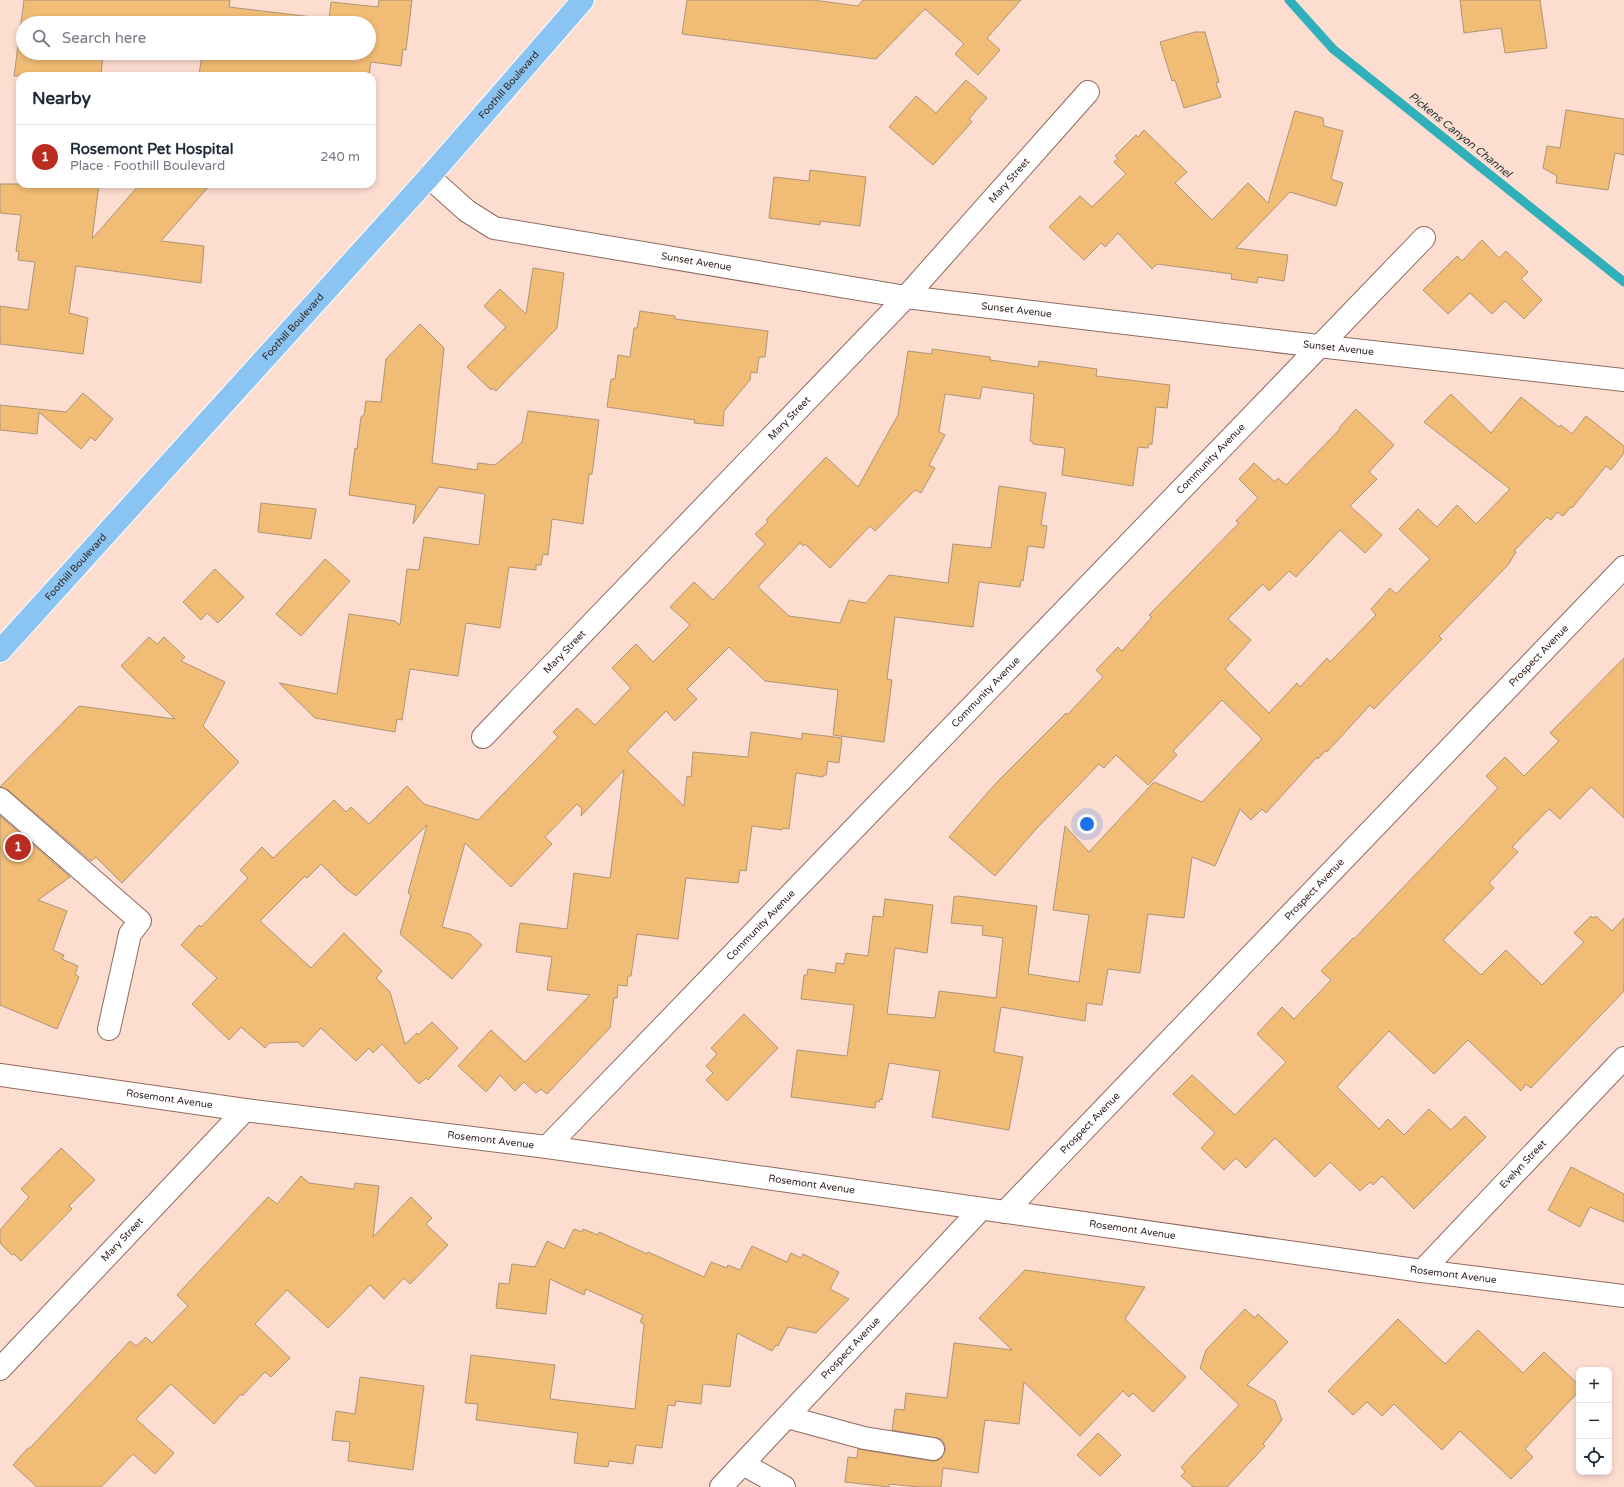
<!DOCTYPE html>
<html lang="en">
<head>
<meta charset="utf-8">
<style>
	body { margin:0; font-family:"Varela Round",sans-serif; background:#f2f2f3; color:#1f2937 }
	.controls { position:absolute; right:12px; bottom:12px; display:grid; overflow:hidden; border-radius:8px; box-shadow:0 2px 6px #0003 }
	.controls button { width:36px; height:36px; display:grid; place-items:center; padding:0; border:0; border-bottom:1px solid #e0e1e3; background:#fff; color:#1f2937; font:20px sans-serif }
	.you { position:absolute; left:1087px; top:824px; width:14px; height:14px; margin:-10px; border:3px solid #fff; border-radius:50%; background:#1a73e8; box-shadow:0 0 0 6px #1a73e833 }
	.badge { display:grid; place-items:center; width:26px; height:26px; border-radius:50%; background:#ba2c20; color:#fff; font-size:13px; font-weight:700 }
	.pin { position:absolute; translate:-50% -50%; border:2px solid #fff; box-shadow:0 1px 4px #0006 }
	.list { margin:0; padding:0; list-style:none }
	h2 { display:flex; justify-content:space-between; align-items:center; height:52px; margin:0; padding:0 16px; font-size:17px }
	h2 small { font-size:13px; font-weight:400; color:#747a83 }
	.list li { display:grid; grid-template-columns:26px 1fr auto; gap:12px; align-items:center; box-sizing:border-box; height:64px; padding:0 16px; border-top:1px solid #e0e1e3 }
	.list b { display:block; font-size:15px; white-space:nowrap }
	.list p { margin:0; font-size:13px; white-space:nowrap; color:#747a83 }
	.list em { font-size:13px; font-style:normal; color:#747a83 }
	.icon { flex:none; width:22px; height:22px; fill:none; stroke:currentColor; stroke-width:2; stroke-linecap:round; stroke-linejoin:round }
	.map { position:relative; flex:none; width:1624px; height:1487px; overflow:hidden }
	.search { position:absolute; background:#fff; box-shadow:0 2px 6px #0003; left:16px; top:16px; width:360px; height:44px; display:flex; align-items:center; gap:10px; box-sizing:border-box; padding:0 14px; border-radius:22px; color:#747a83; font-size:15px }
	.panel { position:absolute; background:#fff; box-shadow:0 2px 6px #0003; left:16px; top:72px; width:360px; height:116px; border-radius:12px }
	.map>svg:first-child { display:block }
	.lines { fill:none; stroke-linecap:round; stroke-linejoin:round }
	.stream { stroke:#30b0bb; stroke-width:9 }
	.building { fill:#f1bc75; stroke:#ac9577 }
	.minor-casing { stroke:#8f6b5f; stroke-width:24 }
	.major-casing { stroke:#fff; stroke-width:24 }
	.minor { stroke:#fff; stroke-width:22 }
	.major { stroke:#8ac4f2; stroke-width:22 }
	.labels { text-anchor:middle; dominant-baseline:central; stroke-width:3; stroke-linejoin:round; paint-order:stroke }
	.street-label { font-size:10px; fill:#2d1e19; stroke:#feddd1 }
	.water-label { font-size:11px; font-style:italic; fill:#1d3335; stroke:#feddd1 }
</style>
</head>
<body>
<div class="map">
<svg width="1624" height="1487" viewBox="0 0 1624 1487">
	<rect width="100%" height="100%" fill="#feddd1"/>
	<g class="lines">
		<path class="stream" d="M1289,0L1333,49L1624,282"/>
	</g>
	<path class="building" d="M24,0H230L229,7L329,19L331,2L378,7L379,0H412L406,50L403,49L401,66L371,62L369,76H199L202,53H369V23H23V53H103L101,76H14Z
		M687,0H813L858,6L863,0H1021L987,38L1000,50L978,75L955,54L964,44L925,9L876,59L682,34Z
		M1460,0H1540L1547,48L1505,53L1501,28L1464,33Z
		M1195,32H1205L1219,82L1216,83L1221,97L1184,108L1175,80L1172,81L1160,42Z
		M966,80L987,98L969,119L972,122L933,165L889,127L916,96L936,113Z
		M1566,110L1624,119V155L1615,153L1608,190L1556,183L1557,176L1543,168L1547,146L1560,148Z
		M1295,111L1323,118L1324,126L1343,131L1331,179L1343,183L1336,206L1290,192L1236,248L1288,255L1284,281L1258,277L1257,283L1231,279L1232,274L1157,264L1152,269L1118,233L1105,247L1101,243L1084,260L1049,227L1080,196L1092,207L1126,174L1114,162L1118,158L1115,156L1136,135L1138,137L1144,130L1187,172L1175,183L1212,220L1248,183L1268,203Z
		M810,170L866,177L860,226L820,221V225L769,218L774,177L809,181Z
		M0,184H99L92,239L140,184H211L161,241L204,246L201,283L76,266L69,313L88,318L83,354L0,344V306L28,310L35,262L18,260L19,252L16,251L21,215L0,213Z
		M1482,240L1499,258L1506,251L1528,272L1521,279L1542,300L1524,319L1505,301L1492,314L1470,293L1448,314L1423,290L1457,256L1462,261Z
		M533,268L564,273L557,328L496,391L492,388L491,390L467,367L506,327L484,306L500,289L526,314Z
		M640,311L675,316V319L768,331L765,357H759L757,373L751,372L750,380L724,411L723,426L694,423L695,420L607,407L611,379H615L618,355L630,357L634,328H637Z
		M420,324L444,348L432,463L477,470L478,463L495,465L522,442L528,411L599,420L592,474H589L583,524L552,519L548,555L543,554L541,565H536V570L509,567L500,628L466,623L458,676L410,669L402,720L397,719L395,732L315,718L279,683L337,694L349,614L395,621L400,625L407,569L419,570L424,537L479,545L485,494L439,487L413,524L416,505L349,495L355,448L357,449L361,417L364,415L366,401L381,402L386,359Z
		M932,349L990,357V360L1038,367L1039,361L1097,369L1096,376L1170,385L1167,408L1156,407L1152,444H1149L1148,448L1138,447L1133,486L1062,475L1065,448L1033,444V442L1030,441L1034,394L982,387L980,399L945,394L939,432L945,435L929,465L935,468L921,493L915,490L875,531L870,526L830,568L805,544L803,546L800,543L758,587L789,616L840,623L849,600L866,603L889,575L948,583L953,544L991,548L999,486L1046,493L1041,525L1047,526L1044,548L1029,546L1028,547L1023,581L1021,580L1020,587L979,582L973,627L895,617L887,679L892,680L884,742L833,735L838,690L765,681L729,647L687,689L697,699L675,721L666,711L627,751L684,806L687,776L691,777L693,752L748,757L751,732L802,739V733L842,738L839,763L828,761L826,775H823V777L796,773L789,829L783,828L782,830L752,826L746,871L740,870L738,883L686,878L678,939L637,934L631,976H628L627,986L618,985L617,998H614L610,1028L547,1094L541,1089L536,1093L524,1082L515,1091L500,1075L486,1092L458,1066L491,1030L525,1062L590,995L547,990L552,957L516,952L520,923L567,929L574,873L610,878L624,770L581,816L582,809L577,804L545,837L552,844L511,887L465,843L442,927L470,934L482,945L452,979L400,934L411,895L408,893L427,825L356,896L344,887L321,864L307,878L305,876L260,921L311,968L344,933L382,971L376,978L390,992L405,1044L417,1033L418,1035L432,1022L458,1048L428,1080L426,1078L419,1084L382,1044L373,1053L369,1048L356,1061L321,1028L303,1047L298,1042L269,1043L265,1048L241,1027L229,1040L192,1004L217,978L181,945L199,925L201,927L248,878L240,870L262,847L273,858L334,800L346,812L351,807L369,824L407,786L424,804L478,820L558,737L553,732L577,708L595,725L631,688L612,668L636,644L653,662L690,625L670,607L694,582L713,600L765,544L755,534L768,522L766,520L826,457L858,487L898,415L908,351L932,354Z
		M83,393L113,419L95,441L91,437L81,449L39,412L37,434L0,430V405L66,412Z
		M1451,394L1491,433L1521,397L1559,427L1561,425L1572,434L1586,416L1624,446V453L1611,470L1606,466L1572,508L1571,507L1563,516L1557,512L1551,520L1547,517L1514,551L1516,552L1508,565L1439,636L1442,639L1374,709L1370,705L1327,752L1326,750L1318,759L1317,757L1266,813L1262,809L1251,820L1240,809L1215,866L1192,857L1184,918L1148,914L1140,973L1108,969L1102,1005L1087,1003L1085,1021L1001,1007L994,1052L1023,1057L1009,1130L932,1117L940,1071L889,1063L882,1100L880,1099L879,1102L876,1101L875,1108L791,1097L797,1050L847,1056L854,1005L801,999L804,975H807L808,969L835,973L836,963L844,964L846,953L868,956L873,916L883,917L885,899L933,905L927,953L895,948L887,1014L935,1018L939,991L996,998L1003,938L982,935L983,926L951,923L954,897L958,896L1037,906L1028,974L1079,982L1089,915L1053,910L1065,826L1089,852L1154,782L1202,802L1262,739L1222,700L1173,751L1177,755L1148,785L1116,755L1104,768L1099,764L1037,828L995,876L949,837L997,782L1066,713L1067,715L1103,677L1096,670L1118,647L1122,651L1152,617L1149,615L1239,523L1236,521L1258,498L1239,479L1254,463L1275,482L1278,478L1286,485L1340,429L1339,428L1356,409L1394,445L1369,472L1377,479L1350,506L1382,535L1365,553L1340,530L1296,577L1289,571L1269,591L1263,584L1228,619L1251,640L1225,669L1269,713L1297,683L1300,687L1327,658L1330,662L1376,615L1371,609L1390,588L1396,594L1430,559L1399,529L1418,509L1437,527L1457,505L1476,524L1510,489L1424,422Z
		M261,503L316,509L311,539L258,532Z
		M325,559L350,581L301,636L276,614Z
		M215,569L244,597L218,623L207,613L201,620L183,602Z
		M149,637L157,644L164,637L185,657L181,661L225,682L203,726L239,762L122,883L96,857L91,861L8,790L0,787L79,706L175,719L121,666Z
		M1624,658V818L1591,787L1560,819L1549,809L1512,847L1518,852L1489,883L1494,888L1443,940L1481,975L1506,950L1542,985L1584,942L1574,933L1591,916L1593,918L1596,916L1612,931L1624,918V991L1531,1088L1526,1084L1521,1091L1468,1040L1434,1074L1389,1031L1337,1087L1379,1129L1388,1119L1404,1135L1429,1109L1451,1130L1465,1116L1486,1137L1414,1209L1382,1176L1373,1185L1370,1182L1360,1191L1330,1162L1315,1177L1275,1138L1246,1168L1236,1158L1224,1170L1201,1148L1215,1133L1173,1094L1192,1075L1235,1115L1286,1062L1257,1034L1282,1007L1294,1019L1331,980L1321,971L1353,938L1354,939L1498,788L1486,776L1505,757L1524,776L1559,741L1550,733Z
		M0,816L70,877L38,900L67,911L53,950L64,955L62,959L78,966L75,974L79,977L57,1029L0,1005Z
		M744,1014L778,1048L727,1101L706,1080L713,1073L706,1066L717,1054L711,1048Z
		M61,1148L95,1180L69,1206L72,1209L21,1261L14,1254L12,1255L0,1243V1230L29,1197L21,1189Z
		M1571,1167L1624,1194V1222L1590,1207L1580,1227L1548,1210Z
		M301,1176L309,1183L354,1189L355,1183L379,1186L373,1237L411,1197L432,1218L426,1224L448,1245L410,1284L404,1278L384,1299L370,1285L328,1328L287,1290L255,1324L290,1358L271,1377L265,1372L242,1396L241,1394L214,1424L171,1384L136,1419L174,1453L155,1474L133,1454L101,1487H37L13,1465L27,1449L31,1447L130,1341L136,1346L146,1337L152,1343L188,1306L177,1295L268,1197L277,1204Z
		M574,1229L582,1232L583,1229L598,1235L599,1232L647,1254L648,1252L704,1277L711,1262L727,1268L728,1265L740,1270L752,1246L787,1262L791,1253L801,1258L803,1254L839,1272L830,1289L849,1299L816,1333L788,1327L778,1346L776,1345L772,1351L737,1333L730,1387L703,1384L701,1404L676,1401L675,1406L668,1405L662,1448L636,1445L633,1464L609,1461L608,1467L574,1463L578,1433L476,1420L478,1404L465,1403L471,1355L555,1365L550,1399L635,1409L644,1324L640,1322L643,1315L586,1289L584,1295L550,1279L546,1314L496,1308L499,1283L509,1284L512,1264L535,1267L547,1241L564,1249Z
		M1025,1270L1145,1287L1125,1319L1186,1377L1153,1412L1133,1393L1129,1397L1123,1391L1080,1436L1024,1382L1019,1424L985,1420L978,1473L943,1468L941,1487H919L889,1484V1487L845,1482L848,1457L857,1458L858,1449L931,1461H937L942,1457L945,1451V1445L941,1439L892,1430L895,1409L904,1410L906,1393L947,1398L954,1343L1012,1350L979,1318Z
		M1245,1309L1255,1318L1258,1314L1288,1342L1247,1385L1275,1401L1282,1420L1263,1444L1265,1446L1227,1487H1193L1181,1476L1185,1472L1181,1467L1239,1405L1200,1368L1206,1350Z
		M1398,1319L1445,1364L1478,1330L1523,1373L1544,1352L1579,1385V1391L1525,1449L1533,1457L1511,1479L1460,1431L1442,1450L1394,1404L1382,1416L1367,1402L1353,1415L1328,1391Z
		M360,1377L424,1386L413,1470L348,1461L350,1442L332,1440L336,1411L355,1414Z
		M1098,1433L1121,1455L1100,1476L1077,1455Z"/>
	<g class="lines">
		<g class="minor-casing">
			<g id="minor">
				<path id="s1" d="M429,177L467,211L494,228L906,297L1318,346L1624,380"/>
				<path id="s2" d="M483,737L906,297L1088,92"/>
				<path d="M0,799L140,921L130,934L109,1029"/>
				<path id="s3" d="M0,1075L245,1110L547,1147L1422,1271L1624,1296"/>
				<path id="s4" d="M547,1147L1424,238"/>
				<path id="s5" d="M1005,1212L1624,567"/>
				<path id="s6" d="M1422,1271L1624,1058"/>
				<path id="s7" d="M0,1369L245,1110"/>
				<path d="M787,1417L864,1438L933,1449"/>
				<path d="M743,1464L784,1487"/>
				<path id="s8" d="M721,1487L981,1209"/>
			</g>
		</g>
		<g class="major-casing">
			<g id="major">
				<path id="s9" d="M0,651L429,177L583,0"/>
			</g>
		</g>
		<use href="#minor" class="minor"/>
		<use href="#major" class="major"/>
	</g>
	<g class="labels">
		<g class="street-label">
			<text stroke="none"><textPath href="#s9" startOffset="761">Foothill Boulevard</textPath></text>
			<text stroke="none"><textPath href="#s2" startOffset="766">Mary Street</textPath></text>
			<text stroke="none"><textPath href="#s1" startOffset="288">Sunset Avenue</textPath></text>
			<text stroke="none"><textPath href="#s1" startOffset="612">Sunset Avenue</textPath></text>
			<text stroke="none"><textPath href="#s9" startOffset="437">Foothill Boulevard</textPath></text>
			<text stroke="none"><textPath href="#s1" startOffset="936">Sunset Avenue</textPath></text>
			<text stroke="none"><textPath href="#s2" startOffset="442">Mary Street</textPath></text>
			<text stroke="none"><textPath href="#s4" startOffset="956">Community Avenue</textPath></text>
			<text stroke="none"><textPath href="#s9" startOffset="113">Foothill Boulevard</textPath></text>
			<text stroke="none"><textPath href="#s2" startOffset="118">Mary Street</textPath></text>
			<text stroke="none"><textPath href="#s5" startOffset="771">Prospect Avenue</textPath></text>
			<text stroke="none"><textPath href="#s4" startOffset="632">Community Avenue</textPath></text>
			<text stroke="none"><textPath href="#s5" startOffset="447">Prospect Avenue</textPath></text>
			<text stroke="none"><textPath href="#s4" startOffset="308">Community Avenue</textPath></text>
			<text stroke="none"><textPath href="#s3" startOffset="171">Rosemont Avenue</textPath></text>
			<text stroke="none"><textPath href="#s5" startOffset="123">Prospect Avenue</textPath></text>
			<text stroke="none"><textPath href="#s3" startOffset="495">Rosemont Avenue</textPath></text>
			<text stroke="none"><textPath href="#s6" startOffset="147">Evelyn Street</textPath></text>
			<text stroke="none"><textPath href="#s3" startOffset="819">Rosemont Avenue</textPath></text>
			<text stroke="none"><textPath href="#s3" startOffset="1143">Rosemont Avenue</textPath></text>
			<text stroke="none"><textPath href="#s7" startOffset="178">Mary Street</textPath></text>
			<text stroke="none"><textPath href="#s3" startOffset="1467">Rosemont Avenue</textPath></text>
			<text stroke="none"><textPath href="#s8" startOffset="190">Prospect Avenue</textPath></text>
		</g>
		<g class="water-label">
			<text transform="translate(1460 135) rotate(39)">Pickens Canyon Channel</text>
		</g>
	</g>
</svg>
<div class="controls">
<button>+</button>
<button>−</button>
<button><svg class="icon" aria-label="locate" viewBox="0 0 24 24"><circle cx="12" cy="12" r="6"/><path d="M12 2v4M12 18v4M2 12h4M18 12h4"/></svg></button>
</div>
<div class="you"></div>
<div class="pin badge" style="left:18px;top:847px">1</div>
<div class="search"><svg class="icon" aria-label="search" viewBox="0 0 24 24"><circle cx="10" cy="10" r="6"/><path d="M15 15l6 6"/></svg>Search here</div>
<section class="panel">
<h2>Nearby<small></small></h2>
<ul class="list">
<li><span class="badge">1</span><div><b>Rosemont Pet Hospital</b><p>Place · Foothill Boulevard</p></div><em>240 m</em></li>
</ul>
</section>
</div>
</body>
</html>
